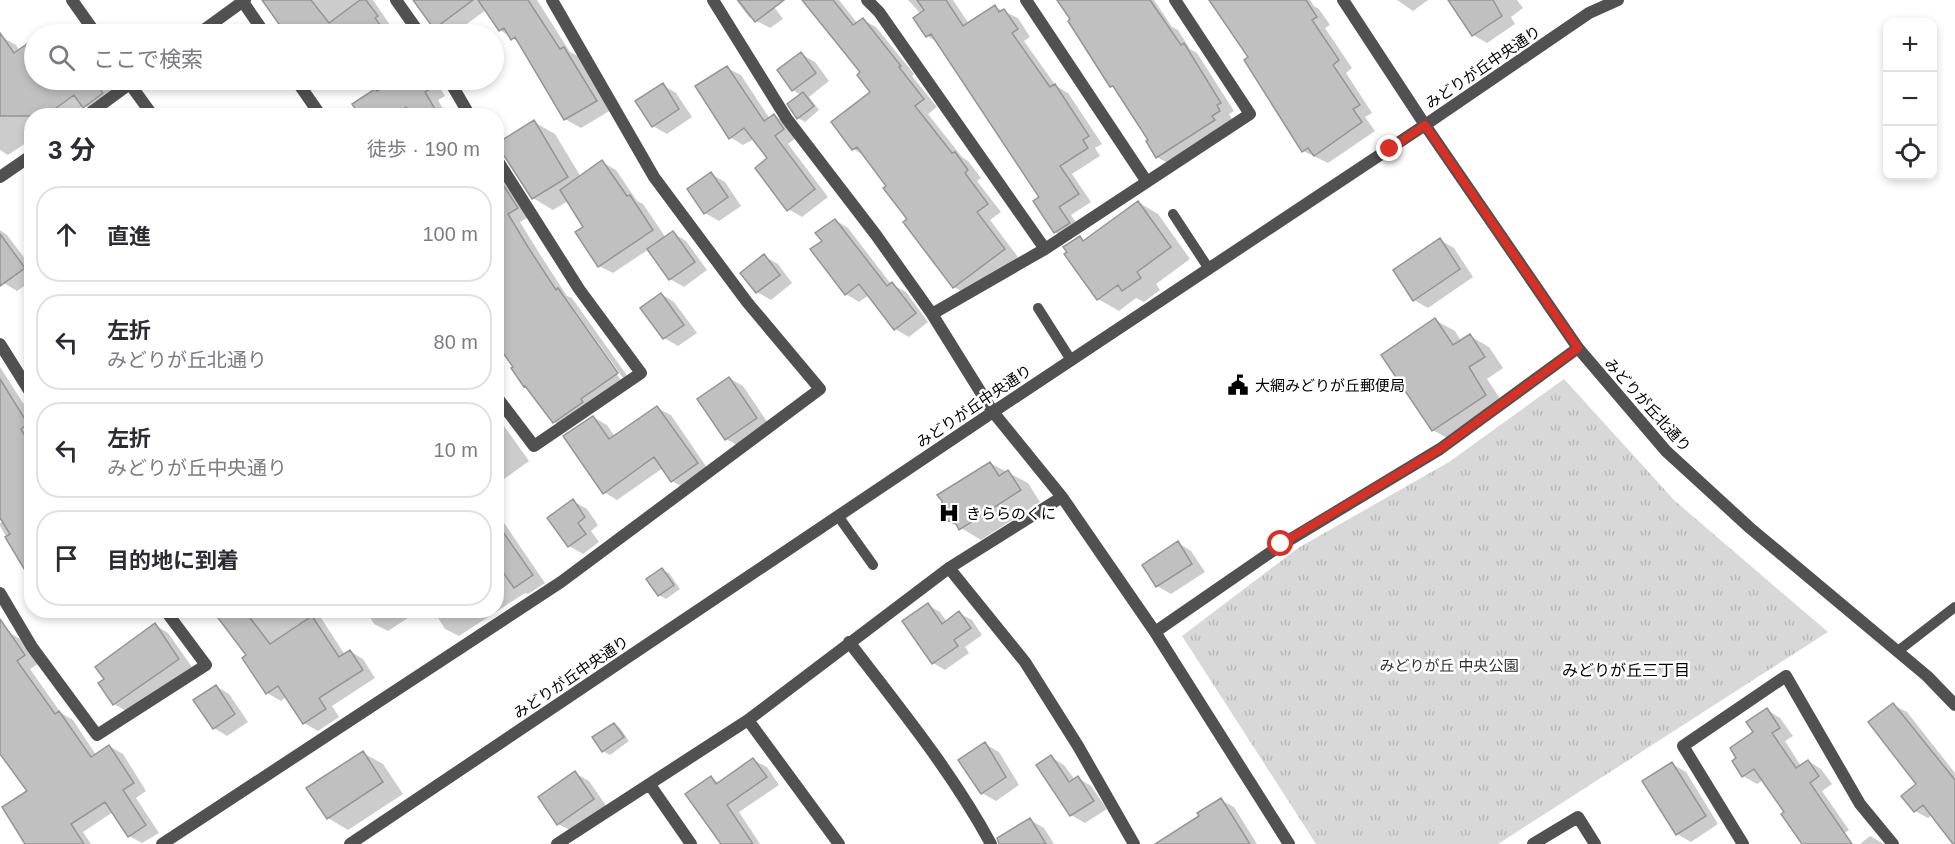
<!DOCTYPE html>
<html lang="ja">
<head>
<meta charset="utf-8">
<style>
	body { margin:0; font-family:Arial,"Noto Sans JP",sans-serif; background:#f7f7f7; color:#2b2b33 }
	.controls { position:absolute; right:18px; top:18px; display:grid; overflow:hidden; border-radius:12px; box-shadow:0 3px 9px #0003 }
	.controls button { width:54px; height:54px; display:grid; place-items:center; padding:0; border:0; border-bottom:2px solid #e1e1e2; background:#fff; color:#2b2b33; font:30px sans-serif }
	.stop { position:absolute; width:18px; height:18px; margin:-14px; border:4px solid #d93025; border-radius:50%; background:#fff }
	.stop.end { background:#d93025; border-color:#fff; box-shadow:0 2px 6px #0008 }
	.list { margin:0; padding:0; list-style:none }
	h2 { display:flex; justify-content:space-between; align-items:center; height:78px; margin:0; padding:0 24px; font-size:26px }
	h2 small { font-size:20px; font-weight:400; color:#7c7c81 }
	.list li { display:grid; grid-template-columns:39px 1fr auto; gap:18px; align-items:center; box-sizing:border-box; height:96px; margin:0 12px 12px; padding:0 12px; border:2px solid #e1e1e2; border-radius:24px }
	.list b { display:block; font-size:22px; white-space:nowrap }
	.list p { margin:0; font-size:20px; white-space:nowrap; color:#7c7c81 }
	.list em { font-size:20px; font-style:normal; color:#7c7c81 }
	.icon { flex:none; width:33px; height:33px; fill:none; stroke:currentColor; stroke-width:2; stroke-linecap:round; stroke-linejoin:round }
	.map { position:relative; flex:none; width:1955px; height:844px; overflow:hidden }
	.search { position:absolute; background:#fff; box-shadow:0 3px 9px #0003; left:24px; top:24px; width:480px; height:66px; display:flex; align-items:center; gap:15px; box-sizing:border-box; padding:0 21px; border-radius:33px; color:#7c7c81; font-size:22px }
	.panel { position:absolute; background:#fff; box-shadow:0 3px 9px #0003; left:24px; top:108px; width:480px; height:510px; border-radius:24px }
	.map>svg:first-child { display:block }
	.park { fill:url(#park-tufts) }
	.shadow { fill:#0003; fill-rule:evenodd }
	.building { fill:#c0c0c0; stroke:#959595; stroke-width:1.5 }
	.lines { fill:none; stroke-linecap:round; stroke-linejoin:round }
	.service { stroke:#515151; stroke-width:10 }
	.minor { stroke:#515151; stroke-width:12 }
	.tertiary { stroke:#515151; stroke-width:12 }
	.route { stroke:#d93025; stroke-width:8 }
	.labels { text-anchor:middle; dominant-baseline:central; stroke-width:5; stroke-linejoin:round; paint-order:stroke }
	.street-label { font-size:15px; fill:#000; stroke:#fff }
	.poi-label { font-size:15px; fill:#000; stroke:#fff; text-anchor:start }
	.park-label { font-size:15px; fill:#2f2f2f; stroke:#fff }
	.neighbourhood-label { font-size:16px; fill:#000; stroke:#fff }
</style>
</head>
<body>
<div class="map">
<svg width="1955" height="844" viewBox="0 0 1955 844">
	<defs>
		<pattern id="park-tufts" width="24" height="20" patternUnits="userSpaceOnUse" patternTransform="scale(1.5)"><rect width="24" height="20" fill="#d8d8d8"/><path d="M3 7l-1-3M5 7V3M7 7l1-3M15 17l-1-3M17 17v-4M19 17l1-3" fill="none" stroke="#b8b8b8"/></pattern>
	</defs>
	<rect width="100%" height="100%" fill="#fff"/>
	<path class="park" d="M1564,379L1675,501L1828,632L1498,844H1316L1182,636L1298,548L1449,462Z"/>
	<path class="shadow" d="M271,0H373L390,25L388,26L394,34H289L286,33Z
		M428,0H537L570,52L580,57L611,110L581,128L565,119L521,44L500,30L486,10L453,34H447L435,28Z
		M736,0H769L783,19L770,28L749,17Z
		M804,0H839L858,24L863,20L876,27L914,74L912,76L937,107L928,114L962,157L968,161L981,178L977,181L1001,212L990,220L1018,257L968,295L954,287L906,222L909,219L888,187L865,156L853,149L872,92L862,72Z
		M908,0H953L969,24L995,7L1018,18L1030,37L1024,41L1056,86L1068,93L1102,144L1095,148L1100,156L1072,174L1091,202L1071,215L1082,231L1069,240L1055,232L1041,197L938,42L927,36L921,14Z
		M1059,0H1154L1172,27L1178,30L1190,49L1197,53L1234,111L1229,114L1232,119L1171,165L1157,157L1150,140L1118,90L1111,86Z
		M1209,0H1310L1314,6L1319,9L1330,25L1325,28L1352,68L1346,73L1372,113L1365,117L1375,131L1328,163L1303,151L1250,58Z
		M1397,0H1428L1413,11Z
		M1450,0H1517L1523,8L1511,17L1515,24L1487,43L1473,35Z
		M226,27L240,34H216Z
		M2,37L16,45L20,51L29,45L34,48V80H110L118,90L98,114L84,105L69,116H32V139L8,155L0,150V39Z
		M801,54L815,62L829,81L809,97L819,110L805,122L798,118L789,104L801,95L793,90L779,70Z
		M727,68L741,75L770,119L774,116L788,123L797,137L788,144L828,197L802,217L788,209L769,158L754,139L743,145L730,137Z
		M389,80H435L445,96L438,100L447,116H362L355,105Z
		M663,85L676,93L692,117L667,134L653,126Z
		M113,108L126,116H103Z
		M534,122L555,134L581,177L602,162L616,170L637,201L643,204L666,238L673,233L686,241L707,270L684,287L670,279L649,249L613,273L599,266L585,228L568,201L553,210L533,198Z
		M496,173L508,180L530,216L520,222L541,256L567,296L572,298L631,381L568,429L554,422L496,340ZM558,291H561L623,378L621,380Z
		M711,174L725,182L741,206L719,221L705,213Z
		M1138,202L1158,214L1190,259L1156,284L1160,290L1144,302L1136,298L1119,311L1098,299L1066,255L1080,238L1085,241Z
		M835,220L848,228L891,284L906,292L928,322L909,337L895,329L869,295L859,302L846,294L824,241Z
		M0,230L7,235L32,268V281L17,291L4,283L0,278Z
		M1440,240L1454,248L1473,277L1428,308L1414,300Z
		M764,256L778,264L792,283L771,300L757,292L743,273Z
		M661,294L674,302L697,333L678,346L664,338L643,308Z
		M1435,320L1455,331L1461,341L1470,336L1489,347L1503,368L1487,379L1505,406L1452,441L1433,430Z
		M0,367L32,417V569L22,564L0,526V523L3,521L0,515Z
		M729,378L743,386L770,426L739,446L726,439Z
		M657,408L671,415L710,472L686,489L672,481L663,468L617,500L604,492L593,417L607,425L615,437Z
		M496,422L504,426L529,461L496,485Z
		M990,463L1028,483L1040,502L981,540L943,517Z
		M573,501L587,509L598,525L591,531L599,542L583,554L569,546Z
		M496,511L545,583L528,594L525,593L459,636L445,629L433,610H496Z
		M1178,543L1191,551L1205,572L1171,594L1157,586Z
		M662,570L669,573L680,589L666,599L659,595L648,579Z
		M928,605L940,612L947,622L959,613L972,620L982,635L965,647L969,653L945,670L933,663Z
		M214,610H316L345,655L350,651L363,659L375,678L332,706L339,717L318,731L304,723L287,696L281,701L267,693L249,655Z
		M366,610H420L388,631L374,624Z
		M155,625L168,633L192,667L128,712L114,704Z
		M8,632L22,640L38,664L30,669L61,713L73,720L96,755L109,746L123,754L146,791L136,798L159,833L142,843L129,836L113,812L83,832L91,844H27L29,791L2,753L0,755V638Z
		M216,686L229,694L248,722L227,736L214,728Z
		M1893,705L1907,712L1955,773V841L1932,815L1928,818L1915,811L1918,784Z
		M1767,710L1780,718L1793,736L1785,741L1801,766L1808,761L1821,769L1832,784L1822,791L1849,830L1828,844H1804L1763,780L1757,784L1743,776L1755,732Z
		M614,724L620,728L629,741L610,755L603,751Z
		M985,744L999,752L1019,785L996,801L982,793Z
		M363,753L383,764L403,794L348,830L328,818Z
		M1051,757L1064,765L1075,780L1078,778L1091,786L1107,809L1085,823L1071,815L1038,765Z
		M753,760L767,767L779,785L739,812L760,844H723L711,778L720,783Z
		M1672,764L1686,772L1718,824L1691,842L1677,834Z
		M575,773L589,781L607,807L572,831L558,824Z
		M1221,800L1234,807L1257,844H1158L1201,816Z
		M1030,820L1044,828L1054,844H1007Z
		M1870,836L1884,844H1860Z"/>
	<path class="building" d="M262,0H311L329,23L360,0H366L378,16L375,18L387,34H286Z
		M413,0H473L434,29Z
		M478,0H528L560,49L564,47L597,101L564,120L515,37L511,40L504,28L499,31Z
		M738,0H784L755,22Z
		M802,0H833L853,25L863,18L901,66L899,67L924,99L915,106L952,153L955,152L968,170L965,173L988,204L977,212L1005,249L953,288L903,222L907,219L883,188L886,186L857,147L852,150L831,122L870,92L857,75L860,72Z
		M917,0H946L963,26L995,5L999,12L1004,9L1018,29L1012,33L1050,87L1055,84L1089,136L1083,140L1088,148L1060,166L1079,194L1059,207L1070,223L1054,233L1033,201L1039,197L931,34L926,37L913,18L924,10Z
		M1057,0H1150L1181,45L1184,43L1221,103L1217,105L1220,111L1212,116L1215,120L1156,158L1146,141L1148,140L1113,86L1110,87L1068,21L1070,19Z
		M1209,0H1306L1317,17L1312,20L1339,60L1333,65L1360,105L1353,109L1362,122L1314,156L1308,148L1302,152L1244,60L1248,57Z
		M1448,0H1493L1502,16L1472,36Z
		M0,33L14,53L34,39V80H96L94,81L103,93L83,108L74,95L45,116H0Z
		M801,52L816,73L792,91L777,70Z
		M727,66L764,121L774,114L784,129L775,136L815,189L787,211L755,168L767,158L744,128L729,139L695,86Z
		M396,80H441V83L425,92L439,116H411L406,107L394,116H360L352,104L375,89L377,91Z
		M663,83L679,109L652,127L635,101Z
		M803,92L814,106L797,119L787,104Z
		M534,120L568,177L532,199L503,154L496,150V144Z
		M602,160L627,196L630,195L653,230L598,267L575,232L583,227L560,190Z
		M711,172L728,197L704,214L687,189Z
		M496,174L518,208L508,214L528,247L556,290L558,288L618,373L581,399L583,402L553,423L525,386L524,387L511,368L513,367L496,343Z
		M1138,201L1171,247L1137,272L1141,278L1122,291L1118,285L1097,300L1064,254L1067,252L1063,247L1080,236L1083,241Z
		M835,219L887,286L892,282L916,313L894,330L859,284L845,295L810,249L822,241L815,233Z
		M673,231L695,262L669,280L647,249Z
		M0,234L25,268L0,286Z
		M1440,238L1460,269L1413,301L1393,270Z
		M764,254L780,275L756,293L740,273Z
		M661,293L684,325L663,339L640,308Z
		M1435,318L1453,345L1470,334L1485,357L1469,367L1486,395L1432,431L1381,355Z
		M729,377L757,418L725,440L697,399Z
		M0,379L28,424L21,429L32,448V582L5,537L10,534L0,518Z
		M657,406L698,463L671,482L654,457L603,494L563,436L593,416L609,439Z
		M990,462L999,476L1008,470L1021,490L959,530L956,524L941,518L942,501L937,495Z
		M573,499L585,517L578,523L586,534L568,547L547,518Z
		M496,522L533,575L514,588L496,562Z
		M1178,541L1192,564L1156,587L1142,565Z
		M662,568L674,585L658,596L646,579Z
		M928,603L942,624L959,611L971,628L954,640L958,646L932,664L902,621Z
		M212,610H244L270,644L312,616L339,657L350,650L363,670L319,698L326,709L303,724L278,686L266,694L242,658L246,655Z
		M0,619L25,655L17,661L55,714L59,711L91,757L109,745L134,783L123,790L146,825L128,837L105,802L71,824L84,844H25L2,807L27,791L0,754Z
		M155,623L179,659L113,705L98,683L104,679L95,667Z
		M216,685L235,714L213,729L193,700Z
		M1893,703L1955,780V844H1953L1923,805L1914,812L1901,796L1916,784L1868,722Z
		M1767,708L1780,728L1772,733L1796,768L1808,760L1819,776L1810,783L1852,844H1802L1781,814L1784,812L1754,769L1742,777L1732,761L1736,758L1730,748L1753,732L1746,722Z
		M614,723L624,737L602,752L592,737Z
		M985,742L1006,777L981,794L958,760Z
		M363,751L383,782L327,819L306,788Z
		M1051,755L1069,782L1078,776L1094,801L1070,816L1036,765Z
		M753,758L767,777L727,805L753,844H721L685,794L711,776L716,784Z
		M1672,762L1706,816L1676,835L1642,781Z
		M575,771L594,799L557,825L538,797Z
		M1221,798L1250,844H1155L1199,816L1197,813Z
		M1030,818L1046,844H999L997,838Z"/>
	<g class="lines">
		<path class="service" d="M1173,214L1209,269
			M1038,308L1071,360
			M838,516L873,565
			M1898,651L1955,607"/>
		<path class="minor" d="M72,0L96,34
			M396,0L420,34
			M713,0L787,119L876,235L932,314L993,412L1062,497L1155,632L1289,844
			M867,0L879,12L1045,249
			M1026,0L1147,182
			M243,2L265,34
			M198,34L245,0
			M127,80L153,116
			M296,80L321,116
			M449,80L470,116
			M86,116L135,80
			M496,158L579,289L641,373L534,446L496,396
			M0,177L32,155
			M932,314L1045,249L1250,114L1175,0
			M0,344L32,395
			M949,568L1025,662L1078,746L1134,844
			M0,593L32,647L97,735L206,665L165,610
			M1155,632L1281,545L1440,449L1578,348
			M849,642C899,707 952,772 991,844
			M748,720L839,844
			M650,785L691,844
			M162,844L561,582L820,389L747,302L654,177L552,0
			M557,844L748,720L949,568L1062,497
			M1533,844L1578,817L1595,844
			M1743,844L1683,746L1786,676L1860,804L1893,844"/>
		<path class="tertiary" d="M1343,0L1425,125L1578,348L1666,451L1750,528L1927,676L1955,705
			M350,844L993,412L1425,125L1589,13L1618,0"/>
	</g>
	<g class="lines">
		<path class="route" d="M1281,544L1440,449L1578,348L1425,125L1390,149"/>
	</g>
	<defs>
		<g id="civic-bare" transform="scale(1.62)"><path d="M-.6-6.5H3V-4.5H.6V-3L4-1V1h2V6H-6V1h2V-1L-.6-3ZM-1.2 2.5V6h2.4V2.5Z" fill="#000" stroke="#fff" stroke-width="2.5" paint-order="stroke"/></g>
		<g id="hospital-bare" transform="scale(1.62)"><path d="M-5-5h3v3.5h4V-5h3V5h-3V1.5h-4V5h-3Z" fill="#000" stroke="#fff" stroke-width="2.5" paint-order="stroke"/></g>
	</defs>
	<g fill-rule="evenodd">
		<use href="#civic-bare" x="1238" y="385"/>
		<use href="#hospital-bare" x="949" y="513"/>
	</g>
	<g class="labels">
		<g class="street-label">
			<text transform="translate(1483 67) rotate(-34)">みどりが丘中央通り</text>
			<text transform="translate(1648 405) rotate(48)">みどりが丘北通り</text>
			<text transform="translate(974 406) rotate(-34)">みどりが丘中央通り</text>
			<text transform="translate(571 677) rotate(-34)">みどりが丘中央通り</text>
		</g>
		<g class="poi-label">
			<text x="1255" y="385">大網みどりが丘郵便局</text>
			<text x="966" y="513">きららのくに</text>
		</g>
		<g class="park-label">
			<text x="1449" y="665">みどりが丘 中央公園</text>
		</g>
		<g class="neighbourhood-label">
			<text x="1626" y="670">みどりが丘三丁目</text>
		</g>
	</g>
</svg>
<div class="controls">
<button>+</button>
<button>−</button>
<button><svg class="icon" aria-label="locate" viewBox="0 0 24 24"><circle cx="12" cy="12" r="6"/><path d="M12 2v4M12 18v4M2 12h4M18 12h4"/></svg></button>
</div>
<div class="stop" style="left:1281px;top:544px"></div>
<div class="stop end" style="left:1390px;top:149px"></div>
<div class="search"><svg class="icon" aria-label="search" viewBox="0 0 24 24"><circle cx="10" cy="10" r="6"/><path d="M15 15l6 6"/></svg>ここで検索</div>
<section class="panel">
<h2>3 分<small>徒歩 · 190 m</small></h2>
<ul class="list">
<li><svg class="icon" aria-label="ahead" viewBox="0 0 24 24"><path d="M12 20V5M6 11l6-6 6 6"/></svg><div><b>直進</b></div><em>100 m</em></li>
<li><svg class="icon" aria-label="left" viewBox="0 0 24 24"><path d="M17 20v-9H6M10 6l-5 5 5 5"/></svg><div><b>左折</b><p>みどりが丘北通り</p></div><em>80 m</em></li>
<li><svg class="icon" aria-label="left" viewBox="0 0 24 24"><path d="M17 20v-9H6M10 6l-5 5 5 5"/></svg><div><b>左折</b><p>みどりが丘中央通り</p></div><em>10 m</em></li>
<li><svg class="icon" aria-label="arrive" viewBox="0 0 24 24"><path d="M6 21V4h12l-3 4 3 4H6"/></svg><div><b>目的地に到着</b></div></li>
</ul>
</section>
</div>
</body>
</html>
